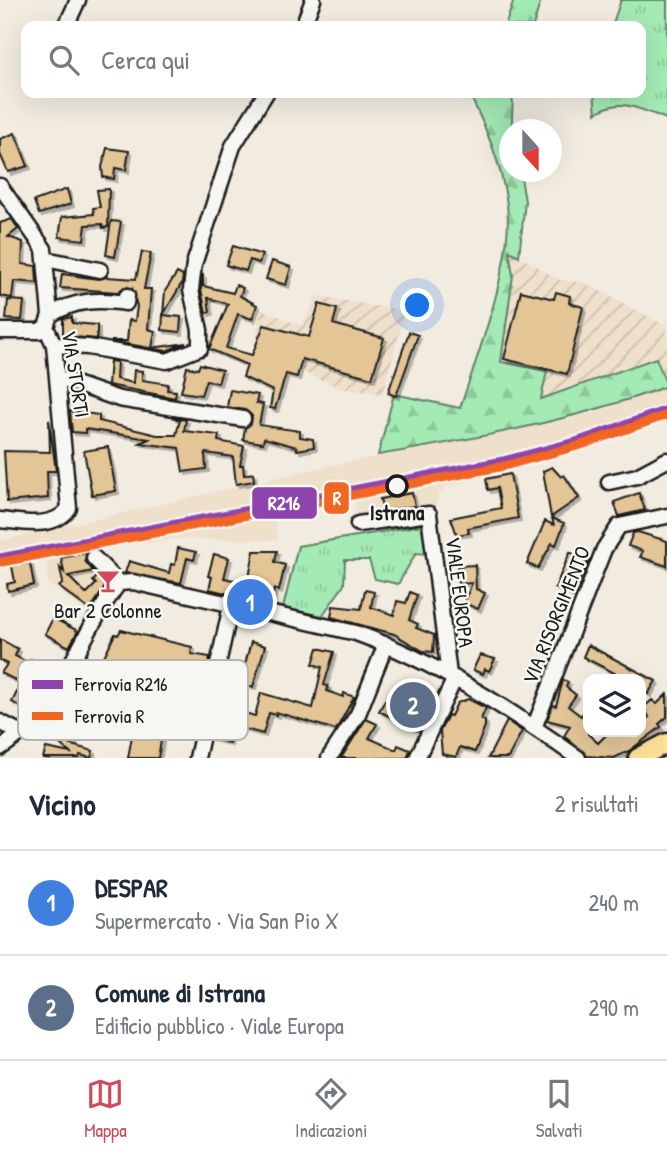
<!DOCTYPE html>
<html lang="it">
<head>
<meta charset="utf-8">
<style>
	body { margin:0; font-family:"Patrick Hand",sans-serif; background:#f6f6f7; color:#1f2937 }
	.controls { position:absolute; right:21px; bottom:21px; display:grid; overflow:hidden; border-radius:14px; box-shadow:0 7px 28px #0002 }
	.controls button { width:63px; height:63px; display:grid; place-items:center; padding:0; border:0; border-bottom:2px solid #e0e1e3; background:#fff; color:#1f2937; font:35px sans-serif }
	.compass { position:absolute; left:499px; top:119px; width:63px; height:63px; border-radius:50%; background:#fff; box-shadow:0 7px 28px #0002; rotate:159deg }
	.you { position:absolute; left:418px; top:306px; width:24px; height:24px; margin:-18px; border:5px solid #fff; border-radius:50%; background:#1a73e8; box-shadow:0 0 0 10px #1a73e833 }
	.badge { display:grid; place-items:center; width:46px; height:46px; border-radius:50%; background:#d1495b; color:#fff; font-size:23px; font-weight:700 }
	.pin { position:absolute; translate:-50% -50%; border:4px solid #fff; box-shadow:0 2px 7px #0006 }
	.list { margin:0; padding:0; list-style:none }
	h2 { display:flex; justify-content:space-between; align-items:center; height:91px; margin:0; padding:0 28px; font-size:30px }
	h2 small { font-size:23px; font-weight:400; color:#747a83 }
	.list li { display:grid; grid-template-columns:46px 1fr auto; gap:21px; align-items:center; box-sizing:border-box; height:105px; padding:0 28px; border-top:2px solid #e0e1e3 }
	.list b { display:block; font-size:26px; white-space:nowrap }
	.list p { margin:0; font-size:23px; white-space:nowrap; color:#747a83 }
	.list em { font-size:23px; font-style:normal; color:#747a83 }
	.icon { flex:none; width:38px; height:38px; fill:none; stroke:currentColor; stroke-width:2; stroke-linecap:round; stroke-linejoin:round }
	.map { position:relative; flex:none; width:667px; height:758px; overflow:hidden }
	.search { position:absolute; background:#fff; box-shadow:0 7px 28px #0002; left:21px; right:21px; top:21px; height:77px; display:flex; align-items:center; gap:18px; box-sizing:border-box; padding:0 24px; border-radius:14px; color:#747a83; font-size:26px }
	.sheet { height:301px; background:#fff }
	nav { display:flex; justify-content:space-around; align-items:center; box-sizing:border-box; height:98px; border-top:2px solid #e0e1e3; background:#fff; font-size:19px; color:#747a83 }
	nav a { display:grid; justify-items:center; gap:4px }
	nav .on { color:#d1495b }
	.map>svg:first-child { display:block }
	.built { fill:#eee0ca }
	.industrial { fill:url(#industrial-furrows) }
	.grass { fill:url(#grass-tufts); stroke:#608368; stroke-width:2 }
	.forest { fill:url(#forest-firs); stroke:#608368; stroke-width:2 }
	.building { fill:#e3c596; stroke:#1c1c1c; stroke-width:2; filter:url(#shadow) }
	.lines { fill:none; stroke-linecap:round; stroke-linejoin:round }
	.minor-casing { stroke:#1c1c1c; stroke-width:19 }
	.major-casing { stroke:#1c1c1c; stroke-width:23 }
	.minor { stroke:#f6f6f2; stroke-width:14 }
	.major { stroke:#fadf96; stroke-width:18 }
	.rail-1-casing { stroke:#f6f6f2; stroke-width:14 }
	.rail-2-casing { stroke:#f6f6f2; stroke-width:14 }
	.rail-1 { stroke:#8e44ad; stroke-width:9 }
	.rail-2 { stroke:#f26522; stroke-width:9 }
	.stop-dot { fill:#f6f6f2; stroke:#1c1c1c; stroke-width:3.5 }
	.labels { text-anchor:middle; dominant-baseline:central; stroke-width:5; stroke-linejoin:round; paint-order:stroke }
	.street-label { font-size:21px; fill:#1c1c1c; stroke:#f6f6f2 }
	.stop-label { font-size:21px; font-weight:bold; fill:#1c1c1c; stroke:#f6f6f2 }
	.poi-label { font-size:21px; fill:#1c1c1c; stroke:#f6f6f2 }
	.key { fill:#f6f6f2; stroke:#b5b5b2; stroke-width:2 }
	.key-label { font-size:19px; fill:#1c1c1c }
	.line-badge { stroke:#f6f6f2; stroke-width:2.5 }
	.badge-label { font-size:19px; text-anchor:middle; font-weight:bold; fill:#fff }
</style>
</head>
<body>
<div class="map">
<svg width="667" height="758" viewBox="0 0 667 758">
	<defs>
		<pattern id="industrial-furrows" width="10" height="10" patternUnits="userSpaceOnUse" patternTransform="scale(1.75)"><rect width="10" height="10" fill="#eee0ca"/><path d="M-1 1l2-2M0 10L10 0M9 11l2-2" fill="none" stroke="#ccc0ad"/></pattern>
		<pattern id="grass-tufts" width="24" height="20" patternUnits="userSpaceOnUse" patternTransform="scale(1.75)"><rect width="24" height="20" fill="#a4eab5"/><path d="M3 7l-1-3M5 7V3M7 7l1-3M15 17l-1-3M17 17v-4M19 17l1-3" fill="none" stroke="#8dc89b"/></pattern>
		<pattern id="forest-firs" width="22" height="20" patternUnits="userSpaceOnUse" patternTransform="scale(1.75)"><rect width="22" height="20" fill="#a4eab5"/><path d="M5 1l3.5 6h-7zM16 11l3.5 6h-7z" fill="#8dc89b"/></pattern>
		<filter id="shadow"><feDropShadow dx="3" dy="3" stdDeviation="0" flood-color="#0004"/></filter>
	</defs>
	<rect width="100%" height="100%" fill="#f2ece0"/>
	<filter id="ink" filterUnits="userSpaceOnUse"><feTurbulence type="fractalNoise" baseFrequency=".0143" numOctaves="2"/><feDisplacementMap in="SourceGraphic" scale="14" xChannelSelector="R" yChannelSelector="G"/><feConvolveMatrix kernelMatrix="1 2 1 2 8 2 1 2 1" color-interpolation-filters="sRGB"/></filter>
	<g filter="url(#ink)">
		<path class="built" d="M667,386V416L567,455L446,487L439,494L435,506L358,521L354,500L274,515L278,540L174,539L102,550L86,547L114,584L91,614L48,584L46,553L0,561V541L328,466L537,426L609,408Z"/>
		<path class="industrial" d="M509,250L560,280L586,283L664,325L667,320V386L656,358L540,399L501,362L513,275Z
			M317,296L405,311L383,394L339,388L296,369L273,340L256,337L261,309L302,326Z"/>
		<path class="grass" d="M621,0H667V119C640,110 622,96 596,113L594,93H641V26H612Z
			M422,525L426,554L416,553L398,584L375,579L369,560H345L344,585L322,616L283,608L298,546Z"/>
		<path class="forest" d="M514,0H541L533,26H505Z
			M469,93H513L510,172H520L525,201L519,256L509,251L513,275L501,362L547,371L541,399L656,358L667,386C573,421 477,438 378,455L394,394L460,408C478,355 514,259 507,205C502,165 486,128 469,93Z"/>
		<path class="building" d="M15,133L28,166L8,172L0,154V139Z
			M107,148L129,151L126,170L115,168L114,179L103,177L102,167Z
			M67,189L71,204L39,214L34,201Z
			M109,189L108,227L103,228L102,224L86,225L84,240L59,237L62,217L94,214L93,208L100,207L97,190Z
			M12,219L18,229L8,237L23,242L22,264L36,266L37,283L14,281L12,298L0,296V223Z
			M111,221L121,222L115,257L106,255Z
			M233,246L262,255L259,263L250,260L246,271L226,265Z
			M142,252L151,253L144,289H151L148,329L155,331L152,348L186,343L166,351L111,341H127L129,320L135,321L137,306L132,288L124,287L118,292L60,288L62,274L98,279L107,277L136,279Z
			M272,261L291,267L286,285L266,279Z
			M177,273L183,276L182,283L163,315L165,291Z
			M203,274V286L233,293L236,285L243,288L240,296L257,305L252,319L238,314L226,348L252,355L264,325L309,337L319,304L337,309L333,324L384,338L372,378L302,359L297,377L286,374L275,409L270,408L273,391L243,377L247,365L209,349L228,304L208,298L210,312L206,313L201,289Z
			M521,291L554,299L556,292L570,296L569,303L583,307L567,374L504,359Z
			M8,300L24,301L22,320L6,319Z
			M163,315L181,317L180,332L162,330Z
			M72,317V323L97,325V339L63,336V319Z
			M409,332L418,335L396,396L388,393Z
			M110,361L117,362L116,379L133,383L134,370L142,371V380L168,384L167,390L176,391L175,398L108,385Z
			M200,364L222,370L218,383L206,380L201,395L181,392L187,367L198,369Z
			M230,390L258,395L256,403L263,404L259,425L300,431V437L313,439L314,447L297,450V447L264,438L263,443L243,440L245,428L251,424L252,416L245,410L227,407Z
			M70,411L99,415V421L157,435H176L180,420L172,417L186,420L184,431L219,435L218,441L244,446L240,465H243L244,475L253,473L254,481L236,484L233,457L205,453L206,469L183,472L179,448L140,443L149,439L85,429V433L72,432Z
			M49,420L56,471H47L48,498L7,502L4,451L50,452Z
			M108,447L116,491L92,495L84,451Z
			M552,467L561,477L564,475L579,498L551,517L543,471Z
			M510,474L518,518L468,528L469,533L457,535L451,518L501,508L497,488L488,490L486,479Z
			M412,493L415,506L383,511L380,499Z
			M639,493L645,510L619,516L614,502Z
			M552,518L564,523L562,529L556,545L552,543L538,568L527,564L545,521L554,525Z
			M638,532L667,541V566L640,557L643,551L628,546L633,533Z
			M178,548L196,552L194,560L187,558L181,583L125,573L129,561L169,573L171,564L175,565Z
			M254,551H277L275,562L285,565L279,591L274,589L271,604L209,589L212,577L208,576L214,554L229,558L224,578L248,583Z
			M570,552L588,563L573,596L555,588Z
			M86,553L85,561L93,571L68,576L86,594L96,584L93,581L98,576L107,584L90,610L59,587L63,583L60,568L64,572L61,558Z
			M30,563L34,585L8,591L7,584L15,582L12,566Z
			M475,565L476,589L485,593L478,609L464,603L472,583L458,584L457,566Z
			M365,590L374,592L371,607L394,615L397,601L406,603L410,592L417,595L409,620L418,624L416,628L434,635L433,652L423,651L394,634L331,617L333,606L361,609Z
			M53,618L78,631L69,647L45,634Z
			M121,630L192,647L191,654L210,657L201,694L179,692L184,667L165,664L164,671L123,664L110,690L89,687L115,634L118,635Z
			M0,639L18,649L15,656L29,663L31,659L42,664L41,666L52,677L49,682L25,670L19,682L1,673L7,664L0,660Z
			M251,642L265,646L253,687L241,683V679Z
			M588,645L656,681L648,694L641,689V679H626L583,657Z
			M318,648L334,652L324,685L328,686L327,691L343,697L344,693L354,697L336,730L276,712V715L269,713L263,734L234,726L229,743L211,738L220,706L255,716L261,693L313,708L322,667L313,664Z
			M480,655L495,659L489,671L485,669L483,674L473,670Z
			M563,680L568,682L566,687L576,695L568,706L581,716L588,706V734L598,743L609,732H619L624,736L630,732H641V724L649,717L644,707L652,700L657,704L667,694V717L659,724L661,727L629,751L614,758L587,756L564,736L570,726L547,720L553,705L556,706Z
			M18,690L36,700L28,711L12,702Z
			M468,699L486,708L481,719L485,721V726L475,752L460,747L456,757L442,754L440,731L448,715L451,716L457,703Z
			M385,700L401,707L403,702L424,712L422,716L425,718L419,731L379,711Z
			M80,704L93,717L71,745L93,751L91,758L80,755L79,758H43L46,748L70,753L52,737Z
			M366,719L377,724L369,738L396,750L398,745L410,750L407,758H341Z
			M507,721L522,731L508,758H488Z
			M134,725L163,729L158,758H128Z"/>
		<g class="lines">
			<g class="minor-casing">
				<path id="minor" d="M66,26L78,0
					M303,26L313,0
					M0,186L44,249L50,315L46,327L54,345L69,508C54,530 22,522 0,520
					M45,259L100,270
					M50,315C75,300 97,299 126,303L127,296
					M0,331H39L46,327
					M54,345L88,347L167,361L200,348V330L191,290L194,264L233,146L266,93
					M58,378L119,399L243,419
					M609,482L637,476L667,460
					M358,524L429,514L449,675
					M94,558L119,583
					M119,583L133,582L356,633C436,662 509,709 578,758
					M56,690L124,703
					M0,722L19,732
					M534,728L604,549L619,526L667,516
					M0,748C60,712 78,636 119,583
					M197,758L231,606
					M329,758L358,714L386,644
					M417,758L455,678"/>
			</g>
			<g class="major-casing">
				<path id="major" d="M638,758L667,743"/>
			</g>
			<use href="#minor" class="minor"/>
			<use href="#major" class="major"/>
			<g class="rail-1-casing">
				<path id="rail-1" d="M0,558L503,461L579,441L667,410"/>
			</g>
			<g class="rail-2-casing">
				<path id="rail-2" d="M2,562L504,466L581,445L667,415"/>
			</g>
			<use href="#rail-1" class="rail-1"/>
			<use href="#rail-2" class="rail-2"/>
		</g>
	</g>
	<defs>
		<g id="bar-bare" transform="scale(1.89)"><path d="M-6-5H6L.8 .8V4.5H3.5V6h-7V4.5H-.8V.8Z" fill="#d1495b" stroke="#f6f6f2" stroke-width="2.5" paint-order="stroke"/></g>
	</defs>
	<g fill-rule="evenodd">
		<use href="#bar-bare" x="108" y="581"/>
	</g>
	<circle class="stop-dot" cx="397" cy="486" r="10"/>
	<g class="labels">
		<g class="street-label">
			<text transform="translate(76 374) rotate(81)">VIA STORTI</text>
			<text transform="translate(460 592) rotate(83)">VIALE EUROPA</text>
			<text transform="translate(556 615) rotate(-68)">VIA RISORGIMENTO</text>
		</g>
		<g class="stop-label">
			<text x="397" y="512">Istrana</text>
		</g>
		<g class="poi-label">
			<text x="108" y="610">Bar 2 Colonne</text>
		</g>
	</g>
	<rect x="18" y="660" width="230" height="80" rx="10" class="key"/>
	<rect x="32" y="680" width="31" height="9" fill="#8e44ad"/>
	<rect x="32" y="712" width="31" height="8" fill="#f26522"/>
	<g class="key-label">
		<text x="75" y="691">Ferrovia R216</text>
		<text x="75" y="723">Ferrovia R</text>
	</g>
	<g class="line-badge">
		<rect x="323" y="481" width="27" height="34" rx="7" fill="#f26522"/>
		<rect x="251" y="486" width="67" height="34" rx="7" fill="#8e44ad"/>
	</g>
	<g class="badge-label">
		<text x="337" y="505">R</text>
		<text x="284" y="510">R216</text>
	</g>
</svg>
<div class="controls">
<button><svg class="icon" aria-label="layers" viewBox="0 0 24 24"><path d="M12 4l9 5-9 5-9-5zM3 14l9 5 9-5"/></svg></button>
</div>
<svg class="compass" viewBox="-18 -18 36 36"><path d="M0-13l5 13h-10z" fill="#e53935"/><path d="M0 13l5-13h-10z" fill="#747a83"/></svg>
<div class="you"></div>
<div class="pin badge" style="left:250px;top:602px;background:#3f7fe0">1</div>
<div class="pin badge" style="left:413px;top:705px;background:#5c6f8a">2</div>
<div class="search"><svg class="icon" aria-label="search" viewBox="0 0 24 24"><circle cx="10" cy="10" r="6"/><path d="M15 15l6 6"/></svg>Cerca qui</div>
</div>
<section class="sheet">
<h2>Vicino<small>2 risultati</small></h2>
<ul class="list">
<li><span class="badge" style="background:#3f7fe0">1</span><div><b>DESPAR</b><p>Supermercato · Via San Pio X</p></div><em>240 m</em></li>
<li><span class="badge" style="background:#5c6f8a">2</span><div><b>Comune di Istrana</b><p>Edificio pubblico · Viale Europa</p></div><em>290 m</em></li>
</ul>
</section>
<nav>
<a class="on"><svg class="icon" aria-label="map" viewBox="0 0 24 24"><path d="M3 6l6-2 6 2 6-2v14l-6 2-6-2-6 2zM9 4v14M15 6v14"/></svg>Mappa</a>
<a><svg class="icon" aria-label="directions" viewBox="0 0 24 24"><path d="M12 3l9 9-9 9-9-9zM9 14v-3h6M13 9l2 2-2 2"/></svg>Indicazioni</a>
<a><svg class="icon" aria-label="saved" viewBox="0 0 24 24"><path d="M7 4h10v16l-5-4-5 4z"/></svg>Salvati</a>
</nav>
</body>
</html>
